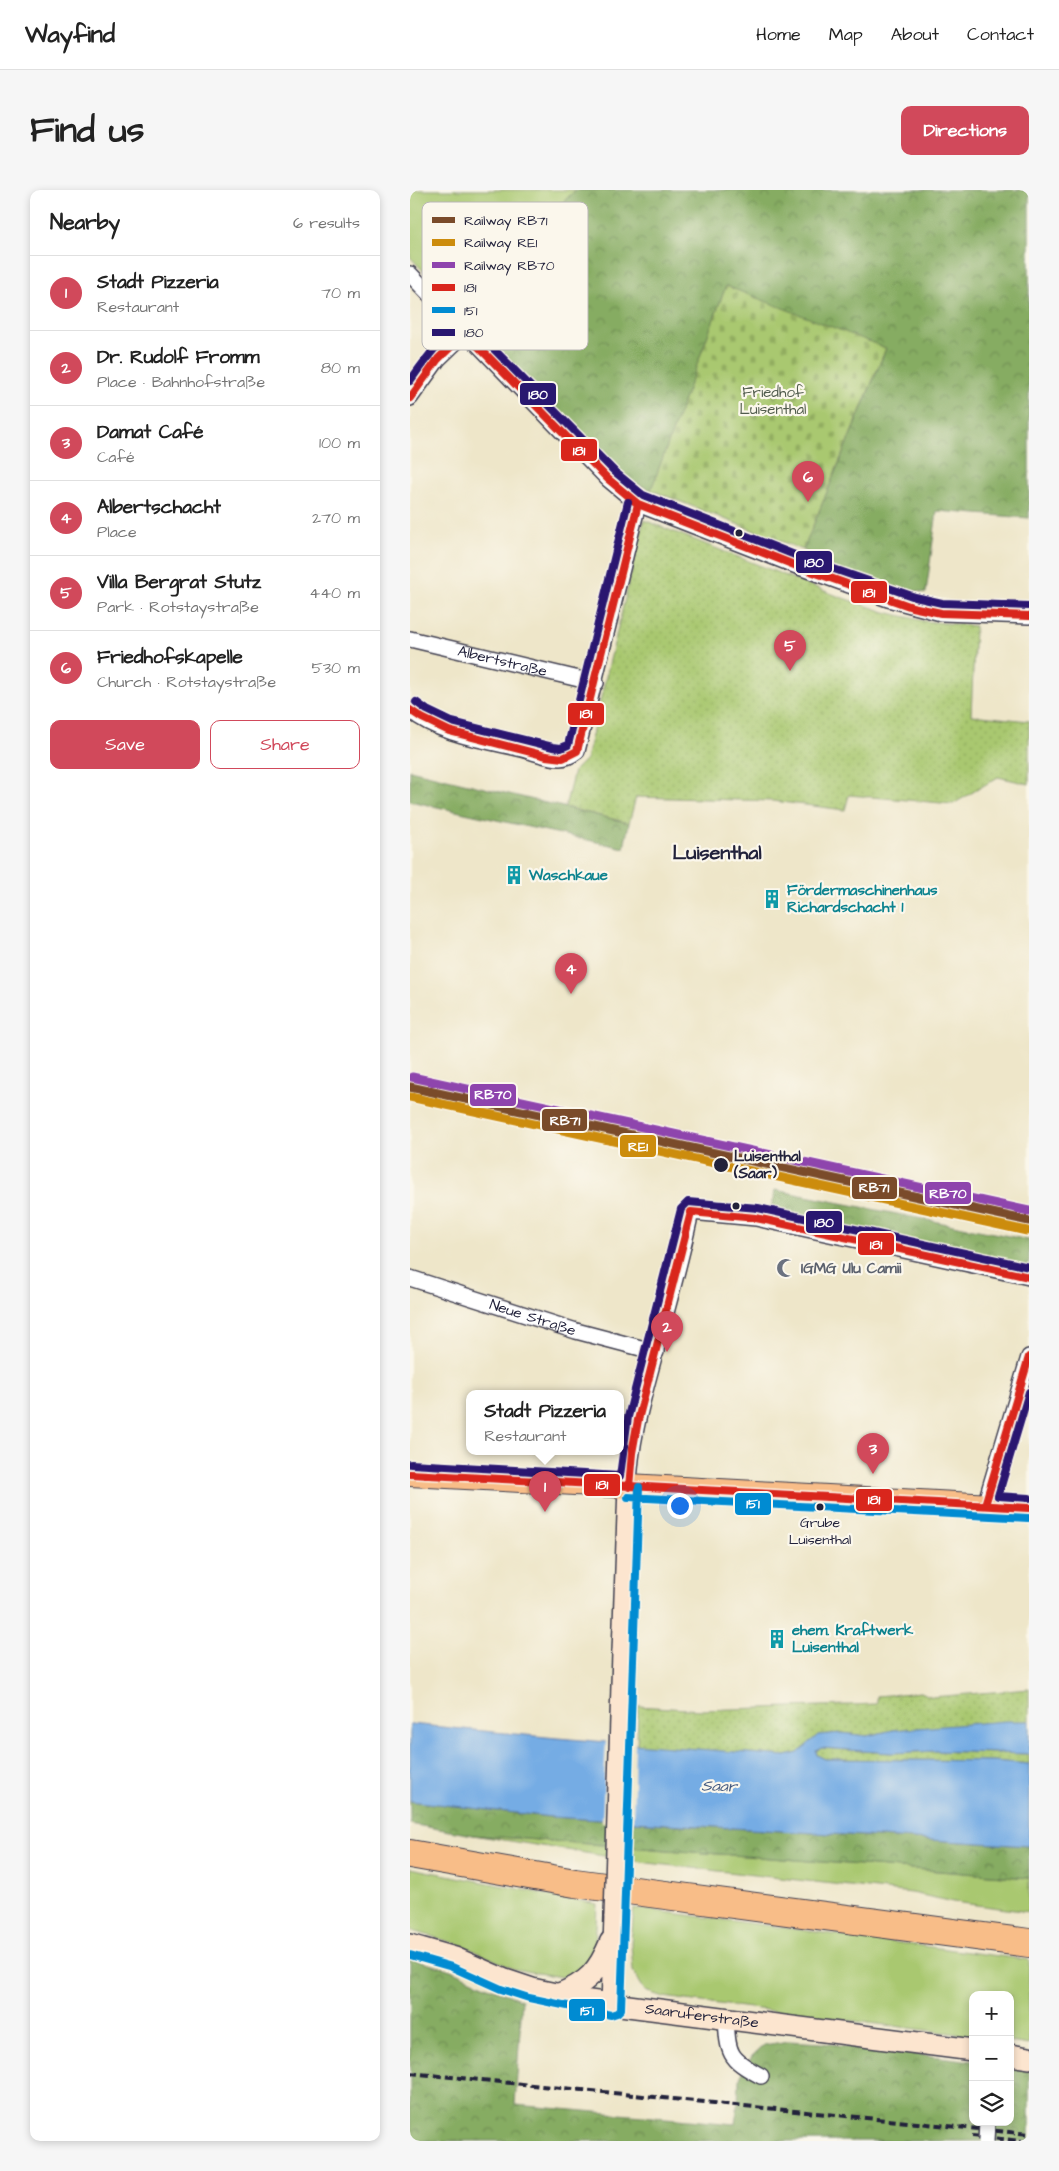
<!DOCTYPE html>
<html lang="en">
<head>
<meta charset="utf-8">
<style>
	body { margin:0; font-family:"Architects Daughter",sans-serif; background:#f6f6f6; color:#222 }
	.controls { position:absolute; right:15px; bottom:15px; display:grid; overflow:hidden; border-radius:10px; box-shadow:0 2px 8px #0003 }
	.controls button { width:45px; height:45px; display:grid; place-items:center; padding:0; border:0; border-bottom:1px solid #e0e0e0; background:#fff; color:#222; font:25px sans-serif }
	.you { position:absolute; left:269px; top:1315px; width:18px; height:18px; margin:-12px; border:4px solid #fff; border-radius:50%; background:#1a73e8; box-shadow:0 0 0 8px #1a73e833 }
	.badge { display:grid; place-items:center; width:32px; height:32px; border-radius:50%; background:#d1495b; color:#fff; font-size:16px; font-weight:700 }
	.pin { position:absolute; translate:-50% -41px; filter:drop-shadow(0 1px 2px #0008) }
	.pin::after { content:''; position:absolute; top:26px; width:18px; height:15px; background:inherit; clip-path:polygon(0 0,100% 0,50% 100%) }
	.popup { position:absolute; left:56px; top:1200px; width:158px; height:65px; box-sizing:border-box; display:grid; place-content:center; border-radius:10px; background:#fff; filter:drop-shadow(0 1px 4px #0005); font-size:16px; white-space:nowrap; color:#767676 }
	.popup b { font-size:19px; color:#222 }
	.popup::after { content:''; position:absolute; left:50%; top:100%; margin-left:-10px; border:10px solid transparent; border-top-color:#fff }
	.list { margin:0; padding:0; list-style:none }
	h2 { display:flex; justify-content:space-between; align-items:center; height:65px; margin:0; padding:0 20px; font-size:21px }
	h2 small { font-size:16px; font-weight:400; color:#767676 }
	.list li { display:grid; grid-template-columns:32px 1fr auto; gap:15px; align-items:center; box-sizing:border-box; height:75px; padding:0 20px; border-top:1px solid #e0e0e0 }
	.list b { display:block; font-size:19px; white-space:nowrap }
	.list p { margin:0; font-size:16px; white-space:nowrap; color:#767676 }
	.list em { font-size:16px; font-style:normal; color:#767676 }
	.actions { display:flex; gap:10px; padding:15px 20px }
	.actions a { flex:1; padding:11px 0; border:1px solid #d1495b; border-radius:10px; text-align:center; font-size:18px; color:#d1495b }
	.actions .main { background:#d1495b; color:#fff }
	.icon { flex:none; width:28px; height:28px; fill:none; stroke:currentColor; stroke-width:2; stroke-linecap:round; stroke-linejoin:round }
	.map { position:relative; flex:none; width:619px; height:1951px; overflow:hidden; border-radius:10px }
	header { display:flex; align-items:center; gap:30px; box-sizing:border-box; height:70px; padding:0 25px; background:#fff; border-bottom:1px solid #e0e0e0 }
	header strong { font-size:24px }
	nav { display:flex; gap:28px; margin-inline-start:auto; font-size:18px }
	.intro { display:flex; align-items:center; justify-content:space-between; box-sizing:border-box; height:120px; padding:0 30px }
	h1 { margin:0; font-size:35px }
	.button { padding:12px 22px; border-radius:10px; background:#d1495b; color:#fff; font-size:18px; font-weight:700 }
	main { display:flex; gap:30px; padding:0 30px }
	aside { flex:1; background:#fff; border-radius:10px; box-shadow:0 2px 8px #0003 }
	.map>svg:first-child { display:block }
	.grass { fill:#a9c86f; stroke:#667555 }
	.forest { fill:url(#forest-crowns); stroke:#54674e }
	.cemetery { fill:url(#cemetery-stones); stroke:#667555 }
	.park { fill:url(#park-dots); stroke:#667555 }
	.water { fill:#75ace4; stroke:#4c6790 }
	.pier { fill:#eee6c9 }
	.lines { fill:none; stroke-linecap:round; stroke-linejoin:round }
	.minor-casing { stroke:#413f50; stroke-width:18 }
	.secondary-casing { stroke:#413f50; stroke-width:24 }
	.primary-casing { stroke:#413f50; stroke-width:26 }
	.motorway-casing { stroke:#413f50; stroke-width:30 }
	.minor { stroke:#fff; stroke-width:15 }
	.secondary { stroke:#fce5cf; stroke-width:21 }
	.primary { stroke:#f8bd88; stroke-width:24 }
	.motorway { stroke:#f8bd88; stroke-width:28 }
	.rail { stroke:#22223b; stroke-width:4; stroke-dasharray:8 4; stroke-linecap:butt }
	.minor-bridge-casing { stroke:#413f50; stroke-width:18; stroke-linecap:butt }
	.secondary-bridge-casing { stroke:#413f50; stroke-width:24; stroke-linecap:butt }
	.minor-bridge { stroke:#fff; stroke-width:15 }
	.secondary-bridge { stroke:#fce5cf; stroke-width:21 }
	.bus-1-casing { stroke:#fbf7ec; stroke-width:11 }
	.bus-2-casing { stroke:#fbf7ec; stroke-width:11 }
	.bus-3-casing { stroke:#fbf7ec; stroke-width:11 }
	.bus-1 { stroke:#d9261c; stroke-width:8 }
	.bus-2 { stroke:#008bd2; stroke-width:8 }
	.bus-3 { stroke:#291770; stroke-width:8 }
	.rail-1-casing { stroke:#fbf7ec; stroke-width:12 }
	.rail-2-casing { stroke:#fbf7ec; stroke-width:12 }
	.rail-3-casing { stroke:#fbf7ec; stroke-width:12 }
	.rail-1 { stroke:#7a4b2a; stroke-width:9 }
	.rail-2 { stroke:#cc8c0c; stroke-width:9 }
	.rail-3 { stroke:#8e44ad; stroke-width:9 }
	.bus-dot { fill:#22223b; stroke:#fbf7ec; stroke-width:2 }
	.labels { text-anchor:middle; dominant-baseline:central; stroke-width:4.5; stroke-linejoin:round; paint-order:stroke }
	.bus-label { font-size:14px; fill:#22223b; stroke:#fbf7ec }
	.park-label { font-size:15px; fill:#515c4d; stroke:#fbf7ec }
	.street-label { font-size:15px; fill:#22223b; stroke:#fbf7ec }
	.culture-label { font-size:15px; font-weight:bold; fill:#0d838f; stroke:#fbf7ec; text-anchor:start }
	.stop-label { font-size:15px; font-weight:bold; fill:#22223b; stroke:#fbf7ec; text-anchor:start }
	.worship-label { font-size:15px; font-weight:bold; fill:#5b616d; stroke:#fbf7ec; text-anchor:start }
	.water-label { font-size:16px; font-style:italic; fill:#43597f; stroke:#fbf7ec }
	.district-label { font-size:20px; font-weight:bold; fill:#22223b; stroke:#fbf7ec }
	.key { fill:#fbf7ec; stroke:#bab7b7; stroke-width:1 }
	.key-label { font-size:14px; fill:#22223b }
	.line-badge { stroke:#fbf7ec; stroke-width:2 }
	.badge-label { font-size:14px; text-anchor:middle; font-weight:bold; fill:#fff }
</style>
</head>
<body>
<header>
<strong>Wayfind</strong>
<nav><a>Home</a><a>Map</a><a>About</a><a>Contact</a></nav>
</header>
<div class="intro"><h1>Find us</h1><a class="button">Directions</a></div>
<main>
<aside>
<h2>Nearby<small>6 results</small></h2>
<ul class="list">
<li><span class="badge">1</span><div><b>Stadt Pizzeria</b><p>Restaurant</p></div><em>70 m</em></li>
<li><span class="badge">2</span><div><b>Dr. Rudolf Fromm</b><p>Place · Bahnhofstraße</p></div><em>80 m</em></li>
<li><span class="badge">3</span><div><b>Damat Café</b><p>Café</p></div><em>100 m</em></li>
<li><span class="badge">4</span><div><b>Albertschacht</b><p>Place</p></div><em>270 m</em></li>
<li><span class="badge">5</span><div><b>Villa Bergrat Stutz</b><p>Park · Rotstaystraße</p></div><em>440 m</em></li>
<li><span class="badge">6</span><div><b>Friedhofskapelle</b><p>Church · Rotstaystraße</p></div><em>530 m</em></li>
</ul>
<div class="actions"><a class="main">Save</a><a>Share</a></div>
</aside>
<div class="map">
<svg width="619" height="1951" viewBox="0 0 619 1951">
	<defs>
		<pattern id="forest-crowns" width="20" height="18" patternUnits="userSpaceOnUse" patternTransform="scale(1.25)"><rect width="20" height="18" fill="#86ac62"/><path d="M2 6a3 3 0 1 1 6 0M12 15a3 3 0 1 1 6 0" fill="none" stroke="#6d8c52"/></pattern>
		<pattern id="cemetery-stones" width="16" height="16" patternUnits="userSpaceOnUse" patternTransform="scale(1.25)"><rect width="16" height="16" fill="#a9c86f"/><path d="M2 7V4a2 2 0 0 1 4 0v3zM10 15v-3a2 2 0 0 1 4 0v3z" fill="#91ac61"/></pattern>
		<pattern id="park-dots" width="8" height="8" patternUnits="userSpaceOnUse" patternTransform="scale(1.25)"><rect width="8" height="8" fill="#a9c86f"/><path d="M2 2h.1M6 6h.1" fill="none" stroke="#91ac61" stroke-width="1.8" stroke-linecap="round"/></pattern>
	</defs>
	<rect width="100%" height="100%" fill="#fbf7ec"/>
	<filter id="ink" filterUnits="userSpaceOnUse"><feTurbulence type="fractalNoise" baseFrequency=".02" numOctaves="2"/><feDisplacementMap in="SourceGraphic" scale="10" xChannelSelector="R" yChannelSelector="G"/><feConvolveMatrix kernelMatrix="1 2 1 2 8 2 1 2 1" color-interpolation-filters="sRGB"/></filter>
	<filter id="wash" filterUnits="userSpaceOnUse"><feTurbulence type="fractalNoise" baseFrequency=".0096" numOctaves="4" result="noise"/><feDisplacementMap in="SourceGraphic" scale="20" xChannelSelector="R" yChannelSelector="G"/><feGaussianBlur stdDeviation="1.12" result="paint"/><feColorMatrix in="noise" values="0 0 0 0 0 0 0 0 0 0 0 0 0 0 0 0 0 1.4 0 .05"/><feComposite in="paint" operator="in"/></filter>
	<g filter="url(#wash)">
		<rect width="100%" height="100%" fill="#eee6c9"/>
		<path class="grass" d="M0,0H166L44,113L0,67Z
			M63,1645L619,1688V1722L544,1712L502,1703L238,1673Z
			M0,1678L187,1714L185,1760L173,1781L157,1788L104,1779L54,1756L0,1740Z
			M224,1718L619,1770V1855L600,1852V1805H563V1846L253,1807L235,1801L223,1781L221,1753Z"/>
		<path class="forest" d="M166,0H619V328L527,321L516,403L459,392L423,379L393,360L476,159L316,96L241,300L215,289L44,113Z
			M0,580L219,633L214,658L0,611Z
			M365,1000L619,1050V1078L361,1020Z
			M0,1611L141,1627L619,1656V1688L63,1645L0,1634Z
			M0,1769L42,1780L78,1797L112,1810L105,1915L325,1934L328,1913L329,1889L342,1866L354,1855L379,1851L411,1853L563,1871V1932H600V1877L619,1881V1951H0Z"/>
		<path class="cemetery" d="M316,96L476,158L393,360L241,300Z"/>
		<path class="park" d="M234,330L430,407L475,422L514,431L565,436L561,525L619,531V594L588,587L543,614L439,605L435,620L363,611L226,607L219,633L155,617L164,581L176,569Z
			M619,1499V1531L483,1540L457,1546L431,1543L408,1545L388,1563L376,1566L227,1555L228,1516L292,1520L467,1514V1506L511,1502L522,1507Z
			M411,1558L481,1563L525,1561L619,1564V1574L583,1571L415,1569L407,1565L406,1560Z"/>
		<path class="water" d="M595,1531H619V1564L525,1561L481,1563L411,1558L406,1561L407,1565L415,1569L583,1571L619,1574V1656L141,1627L0,1611V1534L147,1548L376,1566L388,1563L408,1545L431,1543L457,1546L483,1540Z"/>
		<path class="pier" d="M196,1550L225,1552L223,1635L192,1633Z"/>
	</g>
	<g filter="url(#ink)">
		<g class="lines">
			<g class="minor-casing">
				<g id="minor">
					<path d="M0,84L198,289L228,314L392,378L478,409L531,423L619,426"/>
					<path d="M0,208L28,169L55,143"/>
					<path id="s1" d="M0,449L186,493"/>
					<path d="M0,520C30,545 75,550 112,559C124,562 138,568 150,568C157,568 162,565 167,561L228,314"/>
					<path id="s2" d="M0,1088L166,1141L246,1162"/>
					<path d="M219,1297C220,1251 233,1208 245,1163C258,1116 271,1069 281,1022L346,1028L619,1087"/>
					<path d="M575,1315L619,1167"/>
					<path d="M316,1828C318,1863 318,1869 351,1886"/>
				</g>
			</g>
			<g class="secondary-casing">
				<g id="secondary">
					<path d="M213,1462L219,1297"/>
					<path id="s3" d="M0,1755L45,1768L95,1790L122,1799L179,1811L563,1860"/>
					<path d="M147,1805C178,1793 188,1782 201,1751"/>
					<path d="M202,1815L205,1726"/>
					<path d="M600,1865L619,1868"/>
				</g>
			</g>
			<g class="primary-casing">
				<path id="primary" d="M0,1284L619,1318"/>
			</g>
			<g class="motorway-casing">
				<path id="motorway" d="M0,1664L165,1693L619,1753"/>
			</g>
			<use href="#minor" class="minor"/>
			<use href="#secondary" class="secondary"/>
			<use href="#primary" class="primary"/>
			<use href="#motorway" class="motorway"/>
			<path class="rail" d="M0,1883L619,1944
				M562,1946L612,1951"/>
			<g class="minor-bridge-casing">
				<path id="minor-bridge" d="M576,1951L577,1932"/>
			</g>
			<g class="secondary-bridge-casing">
				<path id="secondary-bridge" d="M205,1726L213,1462"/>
			</g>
			<use href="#minor-bridge" class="minor-bridge"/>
			<use href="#secondary-bridge" class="secondary-bridge"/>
			<g class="bus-1-casing">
				<path id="bus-1" d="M55,143L198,289L228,314L392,378L502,417L531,423L619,426
					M0,208L28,169L55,143
					M0,520L12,528L39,541L136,566L153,568L167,561L228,314
					M0,1284L619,1318
					M219,1297L222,1263L228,1230L281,1022L346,1028L619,1087
					M575,1315L619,1167"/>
			</g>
			<g class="bus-2-casing">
				<path id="bus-2" d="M218,1307L618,1328
					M0,1765L42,1777L91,1799L119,1808L201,1825L207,1823L211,1819L229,1297"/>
			</g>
			<g class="bus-3-casing">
				<path id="bus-3" d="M0,191C10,177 41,132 58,133L205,282L233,305L395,369L505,407L532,413L619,416
					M6,512L17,520L42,532L143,557L151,558L158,555L218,312
					M619,1202L588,1306L619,1308
					M1,1274L210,1286L218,1227L271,1019L278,1012L348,1018L619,1077"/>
			</g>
			<use href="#bus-1" class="bus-1"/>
			<use href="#bus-2" class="bus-2"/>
			<use href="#bus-3" class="bus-3"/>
			<g class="rail-1-casing">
				<path id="rail-1" d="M0,897L619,1031"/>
			</g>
			<g class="rail-2-casing">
				<path id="rail-2" d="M0,907L617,1041"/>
			</g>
			<g class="rail-3-casing">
				<path id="rail-3" d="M2,887L619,1021"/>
			</g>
			<use href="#rail-1" class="rail-1"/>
			<use href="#rail-2" class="rail-2"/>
			<use href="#rail-3" class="rail-3"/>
		</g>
	</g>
	<defs>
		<g id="building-bare" transform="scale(1.5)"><path d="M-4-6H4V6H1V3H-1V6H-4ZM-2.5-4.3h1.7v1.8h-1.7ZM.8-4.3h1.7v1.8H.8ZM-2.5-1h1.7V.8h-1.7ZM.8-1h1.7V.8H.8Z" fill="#0f9aa8" stroke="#fbf7ec" stroke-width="2.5" paint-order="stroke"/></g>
		<g id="mosque-bare" transform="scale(1.5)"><path d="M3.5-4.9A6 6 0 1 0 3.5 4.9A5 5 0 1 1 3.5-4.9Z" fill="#6b7280" stroke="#fbf7ec" stroke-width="2.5" paint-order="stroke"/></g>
	</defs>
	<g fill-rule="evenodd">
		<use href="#building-bare" x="104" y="685"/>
		<use href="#building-bare" x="362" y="709"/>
		<use href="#mosque-bare" x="376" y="1078"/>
		<use href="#building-bare" x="367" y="1449"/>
	</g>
	<g class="bus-dot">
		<circle cx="329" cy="343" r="4.5"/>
		<circle cx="311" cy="975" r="8"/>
		<circle cx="326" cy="1016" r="4.5"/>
		<circle cx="410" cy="1317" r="4.5"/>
	</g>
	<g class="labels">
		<g class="bus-label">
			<text x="410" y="1333">Grube<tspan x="410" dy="17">Luisenthal</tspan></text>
		</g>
		<g class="park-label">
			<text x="363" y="202">Friedhof<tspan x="363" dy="17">Luisenthal</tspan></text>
		</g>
		<g class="street-label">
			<text stroke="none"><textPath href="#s1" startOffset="95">Albertstraße</textPath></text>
			<text stroke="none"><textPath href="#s2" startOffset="129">Neue Straße</textPath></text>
			<text stroke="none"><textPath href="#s3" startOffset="302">Saaruferstraße</textPath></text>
		</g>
		<g class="culture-label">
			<text x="119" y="685">Waschkaue</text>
			<text x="377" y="700">Fördermaschinenhaus<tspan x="377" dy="17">Richardschacht 1</tspan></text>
			<text x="382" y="1440">ehem. Kraftwerk<tspan x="382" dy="17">Luisenthal</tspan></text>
		</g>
		<g class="stop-label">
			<text x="324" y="966">Luisenthal<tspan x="324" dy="17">(Saar)</tspan></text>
		</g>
		<g class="worship-label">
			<text x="391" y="1078">IGMG Ulu Camii</text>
		</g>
		<g class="water-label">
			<text transform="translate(309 1596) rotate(2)">Saar</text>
		</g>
		<g class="district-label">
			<text x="307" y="663">Luisenthal</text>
		</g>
	</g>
	<rect x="12" y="12" width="166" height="148" rx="8" class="key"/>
	<rect x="22" y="27" width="23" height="6" fill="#7a4b2a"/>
	<rect x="22" y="49" width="23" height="7" fill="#cc8c0c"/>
	<rect x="22" y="72" width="23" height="6" fill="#8e44ad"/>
	<rect x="22" y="94" width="23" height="7" fill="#d9261c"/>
	<rect x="22" y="117" width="23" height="6" fill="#008bd2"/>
	<rect x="22" y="139" width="23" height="7" fill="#291770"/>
	<g class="key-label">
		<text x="54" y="35">Railway RB71</text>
		<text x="54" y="57">Railway RE1</text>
		<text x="54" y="80">Railway RB70</text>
		<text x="54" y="102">181</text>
		<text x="54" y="125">151</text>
		<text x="54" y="147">180</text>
	</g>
	<g class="line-badge">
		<rect x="109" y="192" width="38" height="24" rx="5" fill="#291770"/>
		<rect x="150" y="248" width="38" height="24" rx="5" fill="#d9261c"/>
		<rect x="385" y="360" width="38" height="24" rx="5" fill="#291770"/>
		<rect x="440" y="390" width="38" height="24" rx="5" fill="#d9261c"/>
		<rect x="157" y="512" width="38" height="24" rx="5" fill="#d9261c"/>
		<rect x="59" y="893" width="48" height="24" rx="5" fill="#8e44ad"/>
		<rect x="131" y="918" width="47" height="24" rx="5" fill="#7a4b2a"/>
		<rect x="209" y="944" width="38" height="24" rx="5" fill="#cc8c0c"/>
		<rect x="441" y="986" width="47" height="24" rx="5" fill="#7a4b2a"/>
		<rect x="514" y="991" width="48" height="24" rx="5" fill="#8e44ad"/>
		<rect x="395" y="1020" width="38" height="24" rx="5" fill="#291770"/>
		<rect x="447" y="1042" width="38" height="24" rx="5" fill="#d9261c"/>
		<rect x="173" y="1283" width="38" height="24" rx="5" fill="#d9261c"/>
		<rect x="445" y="1298" width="38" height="24" rx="5" fill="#d9261c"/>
		<rect x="324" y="1302" width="38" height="24" rx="5" fill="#008bd2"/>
		<rect x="158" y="1808" width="38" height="24" rx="5" fill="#008bd2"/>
	</g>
	<g class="badge-label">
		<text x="128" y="209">180</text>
		<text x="169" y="265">181</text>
		<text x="404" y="377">180</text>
		<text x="459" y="407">181</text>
		<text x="176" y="528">181</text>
		<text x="83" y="909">RB70</text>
		<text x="155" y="935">RB71</text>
		<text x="228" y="961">RE1</text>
		<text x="464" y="1002">RB71</text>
		<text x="538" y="1008">RB70</text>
		<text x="414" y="1037">180</text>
		<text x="466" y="1059">181</text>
		<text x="192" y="1299">181</text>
		<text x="464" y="1314">181</text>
		<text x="343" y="1318">151</text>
		<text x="177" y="1825">151</text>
	</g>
</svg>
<div class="controls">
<button>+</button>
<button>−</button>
<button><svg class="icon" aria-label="layers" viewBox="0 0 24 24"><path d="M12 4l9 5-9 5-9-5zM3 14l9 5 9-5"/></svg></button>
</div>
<div class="you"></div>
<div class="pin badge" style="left:135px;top:1322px">1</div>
<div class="popup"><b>Stadt Pizzeria</b>Restaurant</div>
<div class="pin badge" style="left:257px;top:1162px">2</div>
<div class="pin badge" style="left:463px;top:1284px">3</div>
<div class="pin badge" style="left:161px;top:804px">4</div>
<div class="pin badge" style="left:380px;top:481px">5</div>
<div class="pin badge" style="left:398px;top:312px">6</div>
</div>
</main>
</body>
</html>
